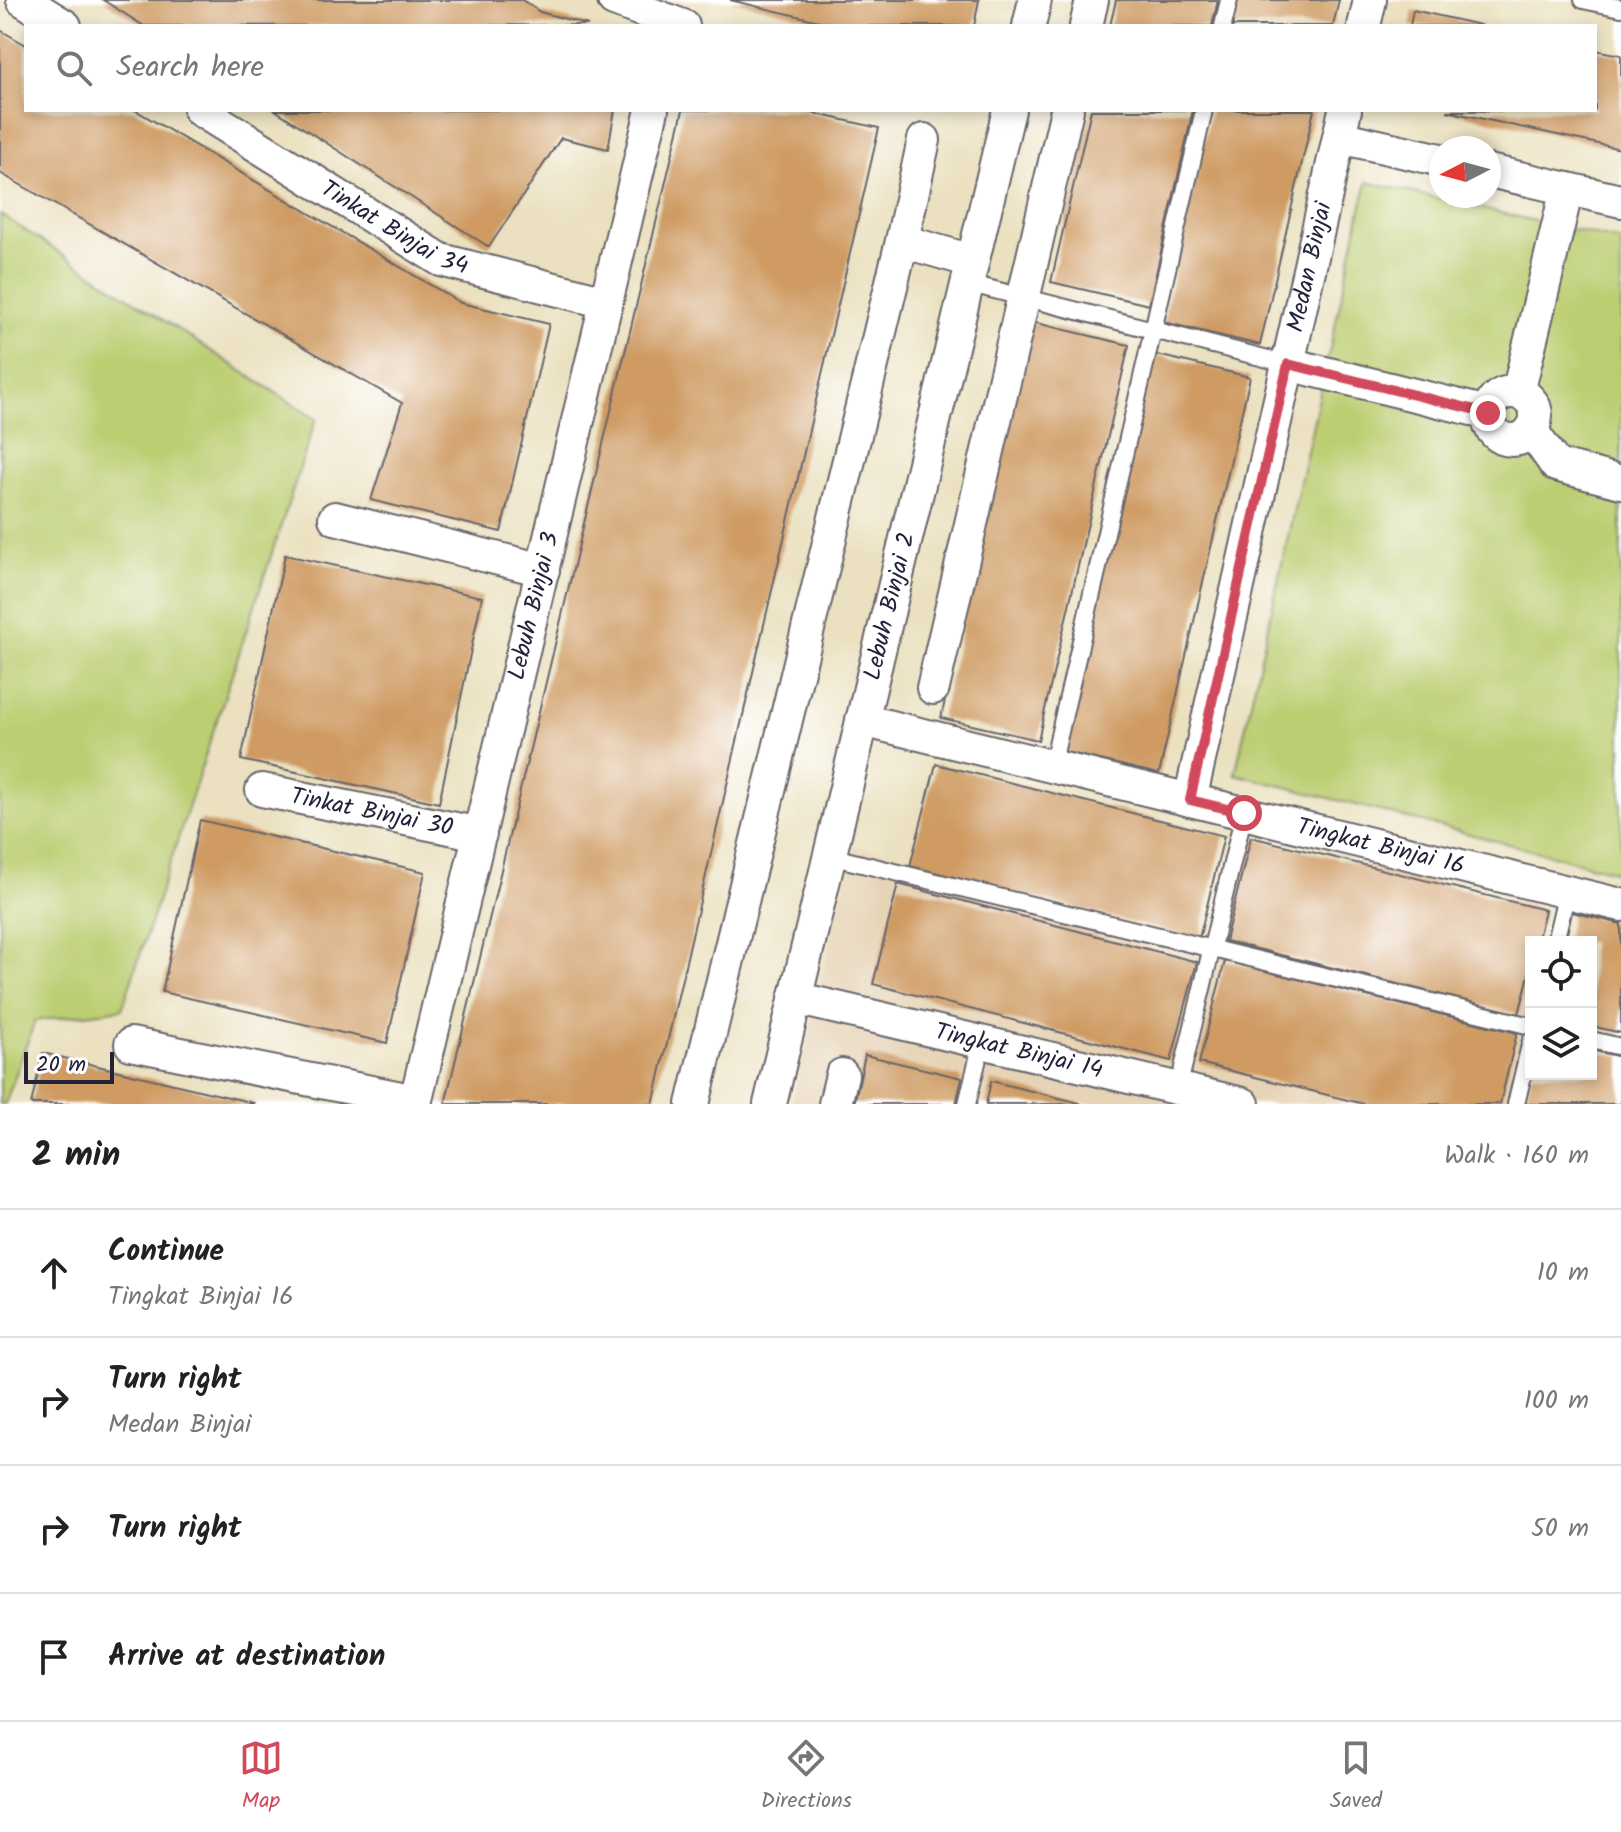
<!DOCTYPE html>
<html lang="en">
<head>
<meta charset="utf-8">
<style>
	body { margin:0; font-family:Kalam,sans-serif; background:#f6f6f6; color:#222 }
	.controls { position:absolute; right:24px; bottom:24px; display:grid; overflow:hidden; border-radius:0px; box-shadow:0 4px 12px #0003 }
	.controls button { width:72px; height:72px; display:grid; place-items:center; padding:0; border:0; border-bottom:2px solid #e0e0e0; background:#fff; color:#222; font:40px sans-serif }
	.compass { position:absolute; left:1429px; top:136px; width:72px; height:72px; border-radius:50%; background:#fff; box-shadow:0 4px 12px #0003; rotate:264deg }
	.scale { position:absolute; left:24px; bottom:20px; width:90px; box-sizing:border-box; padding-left:8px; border:4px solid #22223b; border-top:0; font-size:22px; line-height:28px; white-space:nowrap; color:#22223b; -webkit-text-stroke:6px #fff; paint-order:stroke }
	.stop { position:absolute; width:24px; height:24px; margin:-18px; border:6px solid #d1495b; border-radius:50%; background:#fff }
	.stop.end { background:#d1495b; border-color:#fff; box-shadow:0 2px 8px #0008 }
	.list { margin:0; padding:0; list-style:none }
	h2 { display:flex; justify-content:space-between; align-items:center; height:104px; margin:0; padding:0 32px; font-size:34px }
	h2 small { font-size:26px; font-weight:400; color:#767676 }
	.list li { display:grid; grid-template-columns:52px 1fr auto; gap:24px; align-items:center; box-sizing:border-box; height:128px; padding:0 32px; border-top:2px solid #e0e0e0 }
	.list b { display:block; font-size:30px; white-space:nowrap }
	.list p { margin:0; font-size:26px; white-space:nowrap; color:#767676 }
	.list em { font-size:26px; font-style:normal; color:#767676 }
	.icon { flex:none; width:44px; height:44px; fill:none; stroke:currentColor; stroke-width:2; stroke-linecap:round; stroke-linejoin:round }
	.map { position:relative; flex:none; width:1621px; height:1104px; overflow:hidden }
	.search { position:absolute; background:#fff; box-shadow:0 4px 12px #0003; left:24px; right:24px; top:24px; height:88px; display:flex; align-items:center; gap:20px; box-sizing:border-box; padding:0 28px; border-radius:0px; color:#767676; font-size:30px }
	.sheet { height:616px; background:#fff }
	nav { display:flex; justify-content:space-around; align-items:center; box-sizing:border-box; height:112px; border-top:2px solid #e0e0e0; background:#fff; font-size:22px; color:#767676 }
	nav a { display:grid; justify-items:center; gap:4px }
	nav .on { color:#d1495b }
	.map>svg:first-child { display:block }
	.built { fill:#e7d4b7 }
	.green { fill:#bcce72; stroke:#6f7856; stroke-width:2 }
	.building { fill:#cf9b63 }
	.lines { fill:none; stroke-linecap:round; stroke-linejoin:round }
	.lane-casing { stroke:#68656a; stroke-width:20 }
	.street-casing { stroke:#68656a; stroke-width:36 }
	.lane { stroke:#fff; stroke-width:16 }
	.street { stroke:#fff; stroke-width:32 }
	.route { stroke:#d1495b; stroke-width:10 }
	.labels { text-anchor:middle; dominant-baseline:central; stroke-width:7; stroke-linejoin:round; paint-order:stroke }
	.street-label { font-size:24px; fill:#22223b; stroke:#fff }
</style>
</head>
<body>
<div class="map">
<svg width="1621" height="1104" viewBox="0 0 1621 1104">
	<rect width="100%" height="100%" fill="#fff"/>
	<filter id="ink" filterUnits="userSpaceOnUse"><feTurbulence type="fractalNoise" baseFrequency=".0125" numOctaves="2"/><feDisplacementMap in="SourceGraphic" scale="16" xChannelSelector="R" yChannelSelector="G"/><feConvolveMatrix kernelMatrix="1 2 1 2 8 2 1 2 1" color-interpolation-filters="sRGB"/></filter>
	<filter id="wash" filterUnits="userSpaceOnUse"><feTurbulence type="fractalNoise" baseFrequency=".006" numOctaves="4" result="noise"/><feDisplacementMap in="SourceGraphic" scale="32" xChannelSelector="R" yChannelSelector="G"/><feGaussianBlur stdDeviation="1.8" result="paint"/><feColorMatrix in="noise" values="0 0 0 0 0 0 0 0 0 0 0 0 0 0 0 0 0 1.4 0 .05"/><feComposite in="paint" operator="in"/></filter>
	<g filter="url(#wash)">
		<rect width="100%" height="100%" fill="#ebe1c0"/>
		<path class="built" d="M854,846L1531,1005V1074H1591V1019L1621,1026V1104H791Z"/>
		<path class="green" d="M1367,182L1621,241V873L1235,774Z
			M0,214L316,419L122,1009L35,1021L5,1104H0Z"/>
		<g id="blocks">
			<path class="building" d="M103,0H522L540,12L588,25L144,26Z
				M730,0H979L974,26H840Z
				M1116,0H1218L1212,26H1110Z
				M1237,0H1339L1333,26H1231Z
				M1413,10L1480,25L1479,26H1410Z
				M0,30L26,45V110H135L461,303L549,324L501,532L371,500L402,403L0,173Z
				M1595,50L1621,55V149L1447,111L1595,110Z
				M275,110H615L608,149L561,138L489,247Z
				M683,110H799L879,128L653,1104H445Z
				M1091,110H1193L1149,305L1051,282Z
				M1211,110H1314L1260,345L1163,322Z
				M1032,322L1129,345L1038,740L941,718Z
				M1153,354L1250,377L1159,774L1062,751Z
				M285,555L482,597L439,803L241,760Z
				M936,764L1224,836L1199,939L910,866Z
				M200,820L425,872L387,1043L162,992Z
				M1251,837L1545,910L1537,942H1531V967L1519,1014L1225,941Z
				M898,884L1197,962L1171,1061L873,984Z
				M1572,912L1621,924V1033L1591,1026V942H1565Z
				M1225,961L1517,1033L1500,1104H1364L1199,1063Z
				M1591,1050L1621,1057V1104H1525L1532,1074H1591Z
				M43,1053L254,1103V1104H31Z
				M865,1055L962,1078L956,1104H854Z
				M991,1081L1080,1103V1104H986Z"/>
		</g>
	</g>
	<g filter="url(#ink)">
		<use href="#blocks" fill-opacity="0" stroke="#68656a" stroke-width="2"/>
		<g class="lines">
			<g class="lane-casing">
				<path id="lane" d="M1583,0L1621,8
					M1223,26L1229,0
					M967,283L1288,364
					M1052,766L1204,110
					M829,856L1531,1026
					M1555,942L1567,892
					M1591,1040L1621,1047
					M1178,1089L1244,813
					M967,1104L982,1042
					M1516,1104L1531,1041"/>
			</g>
			<g class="street-casing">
				<g id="street">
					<path d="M23,0L65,26"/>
					<path d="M614,0L683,26"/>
					<path d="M1029,26L1035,0"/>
					<path d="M1086,26L1092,0"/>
					<path d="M1364,26L1370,0"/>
					<path id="s1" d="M200,110L441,260L606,302"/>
					<path d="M1339,137L1441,160"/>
					<path d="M1489,171L1621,201"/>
					<path d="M902,241L972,261"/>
					<path d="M1288,364L1488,413"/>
					<circle cx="1512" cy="416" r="24"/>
					<path d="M1518,393L1567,189"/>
					<path d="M1531,430L1556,465L1621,482"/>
					<path d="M335,518L543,570"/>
					<path d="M933,688L1067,110"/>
					<path id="s2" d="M862,720L1621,905"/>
					<path id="s3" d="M262,790L480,834"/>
					<path id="s4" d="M1190,800L1345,110"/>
					<path id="s5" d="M795,998L1243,1104"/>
					<path d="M131,1044L416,1101"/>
					<path id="s6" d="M415,1104L652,110"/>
					<path d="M693,1104L902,241L924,140"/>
					<path id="s7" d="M770,1104L1009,110"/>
					<path d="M835,1104L842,1075"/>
				</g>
			</g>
			<use href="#lane" class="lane"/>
			<use href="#street" class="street"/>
		</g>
	</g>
	<g class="lines" filter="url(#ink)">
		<path class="route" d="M1244,813L1190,800L1288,364L1488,413"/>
	</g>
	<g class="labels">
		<g class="street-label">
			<text stroke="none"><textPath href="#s1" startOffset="228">Tinkat Binjai 34</textPath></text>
			<text stroke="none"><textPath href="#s4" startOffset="546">Medan Binjai</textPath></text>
			<text stroke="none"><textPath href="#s6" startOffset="512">Lebuh Binjai 3</textPath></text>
			<text stroke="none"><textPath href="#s7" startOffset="512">Lebuh Binjai 2</textPath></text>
			<text stroke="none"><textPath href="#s3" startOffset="112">Tinkat Binjai 30</textPath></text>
			<text stroke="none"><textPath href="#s2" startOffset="534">Tingkat Binjai 16</textPath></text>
			<text stroke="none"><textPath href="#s5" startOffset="230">Tingkat Binjai 14</textPath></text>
		</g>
	</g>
</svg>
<div class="controls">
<button><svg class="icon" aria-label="locate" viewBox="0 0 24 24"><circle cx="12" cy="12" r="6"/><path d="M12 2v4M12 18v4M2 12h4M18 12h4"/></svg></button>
<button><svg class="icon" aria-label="layers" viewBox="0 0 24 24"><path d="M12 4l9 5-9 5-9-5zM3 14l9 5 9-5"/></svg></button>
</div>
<svg class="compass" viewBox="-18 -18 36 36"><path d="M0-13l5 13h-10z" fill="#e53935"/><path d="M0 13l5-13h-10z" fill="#767676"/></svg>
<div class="scale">20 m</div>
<div class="stop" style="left:1244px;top:813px"></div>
<div class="stop end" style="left:1488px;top:413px"></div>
<div class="search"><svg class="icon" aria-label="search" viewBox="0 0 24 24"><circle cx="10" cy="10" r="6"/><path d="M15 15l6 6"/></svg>Search here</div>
</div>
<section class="sheet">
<h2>2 min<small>Walk · 160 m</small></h2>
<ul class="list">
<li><svg class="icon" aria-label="ahead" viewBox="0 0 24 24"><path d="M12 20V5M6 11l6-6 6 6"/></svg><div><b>Continue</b><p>Tingkat Binjai 16</p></div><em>10 m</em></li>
<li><svg class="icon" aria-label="right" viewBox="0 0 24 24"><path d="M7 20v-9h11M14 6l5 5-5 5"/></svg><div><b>Turn right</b><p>Medan Binjai</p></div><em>100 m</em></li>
<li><svg class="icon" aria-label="right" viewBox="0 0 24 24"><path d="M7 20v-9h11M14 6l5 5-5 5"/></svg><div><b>Turn right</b></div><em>50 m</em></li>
<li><svg class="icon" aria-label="arrive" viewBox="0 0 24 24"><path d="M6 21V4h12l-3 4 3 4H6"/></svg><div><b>Arrive at destination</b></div></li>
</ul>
</section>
<nav>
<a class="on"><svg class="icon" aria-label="map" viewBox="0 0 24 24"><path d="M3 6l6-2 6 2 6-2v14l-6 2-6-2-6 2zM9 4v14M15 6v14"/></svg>Map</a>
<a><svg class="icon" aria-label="directions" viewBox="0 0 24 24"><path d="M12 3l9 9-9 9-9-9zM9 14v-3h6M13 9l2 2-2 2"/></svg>Directions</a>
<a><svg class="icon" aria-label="saved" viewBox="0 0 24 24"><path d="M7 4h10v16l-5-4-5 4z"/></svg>Saved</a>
</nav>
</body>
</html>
